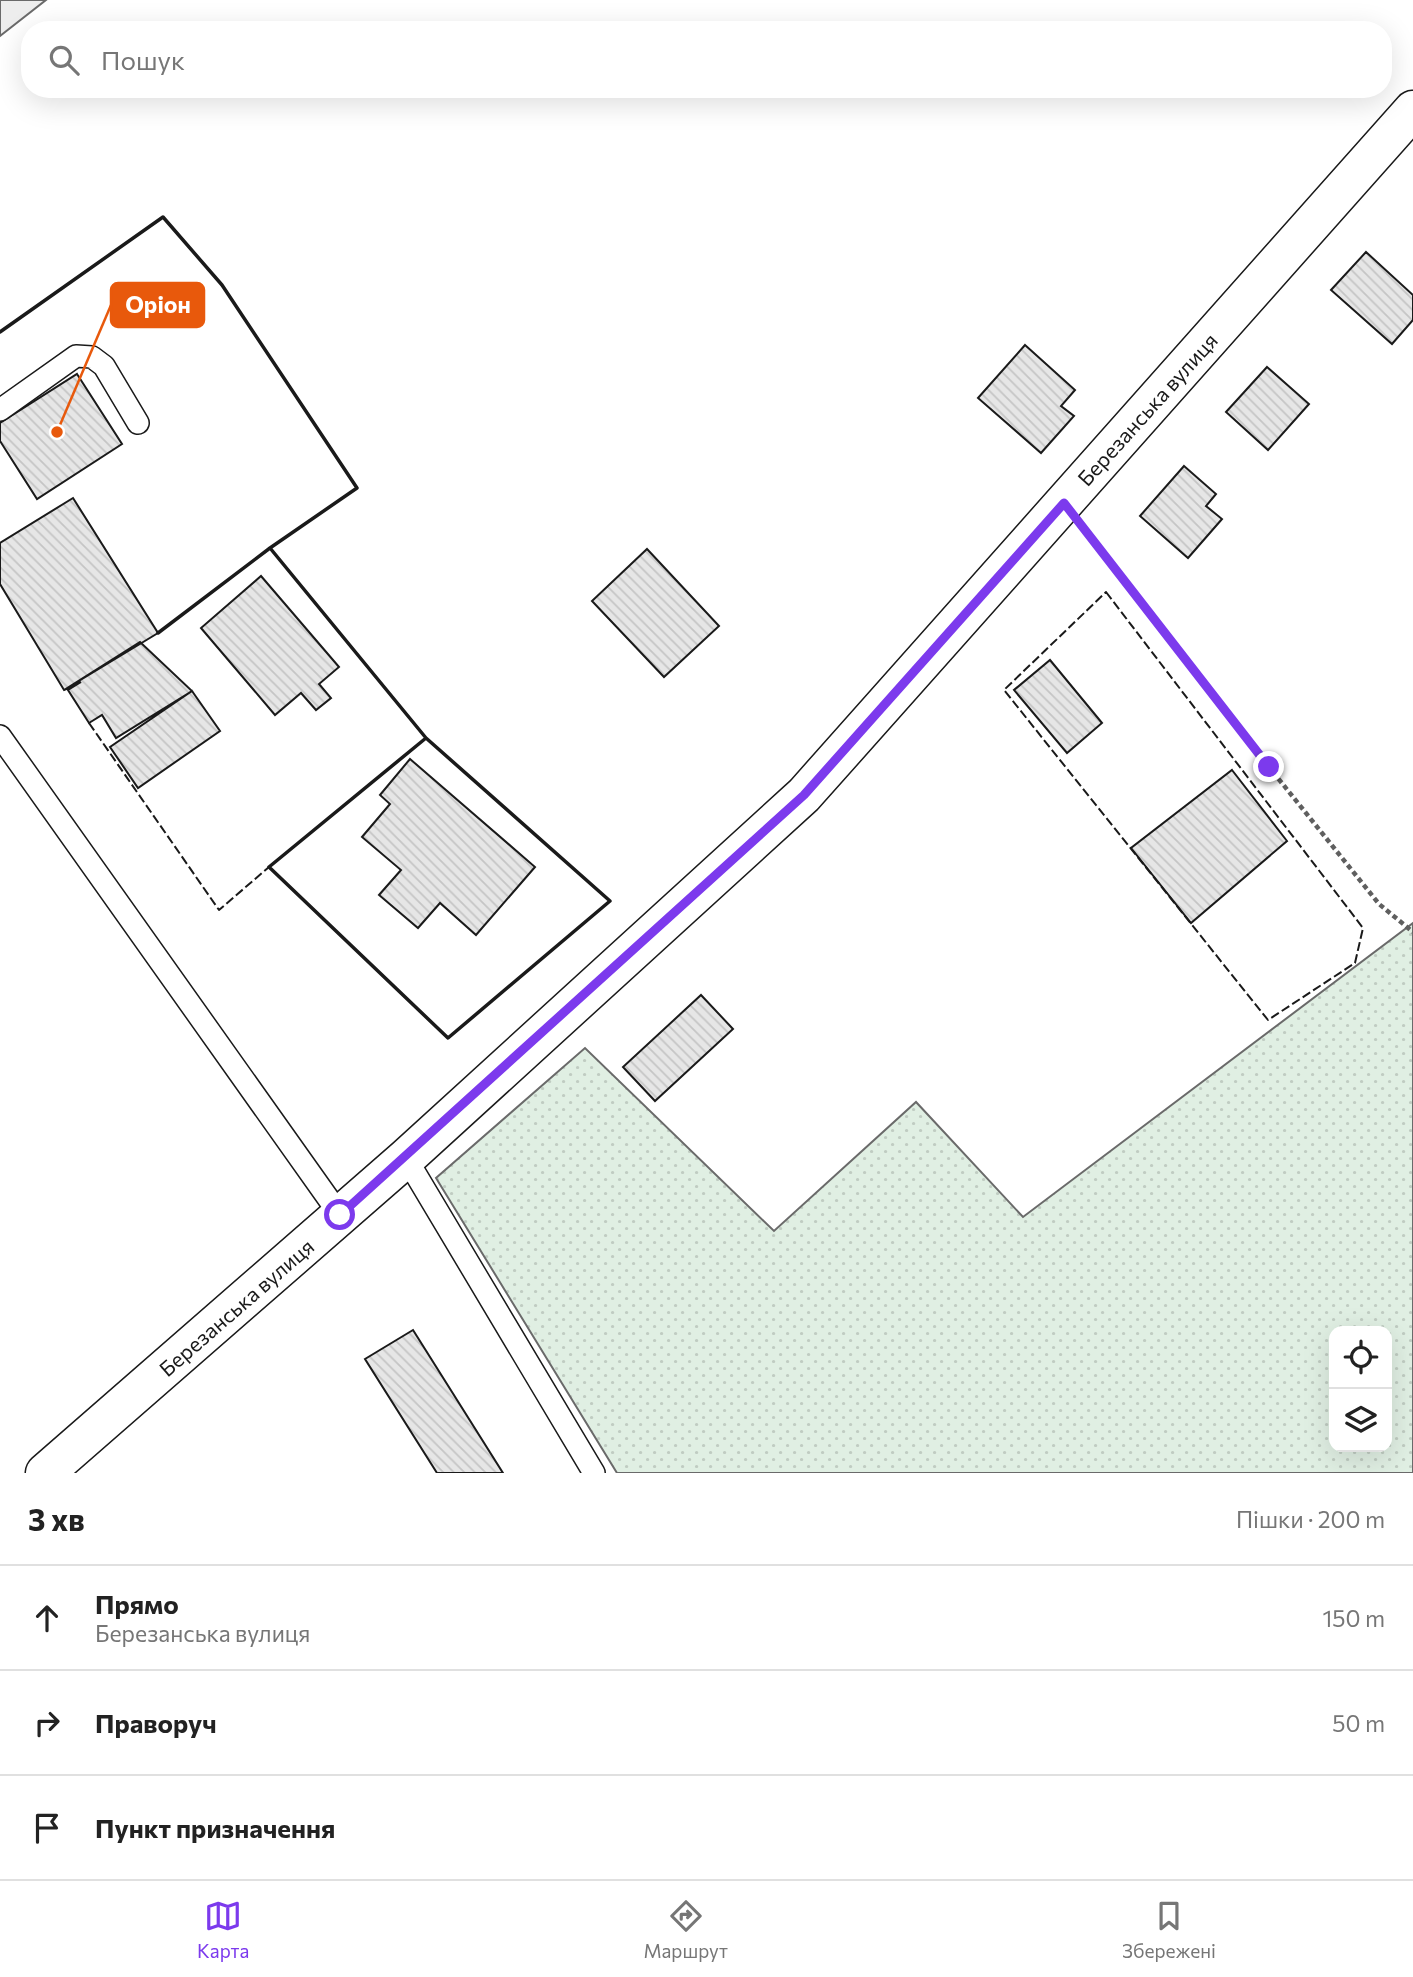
<!DOCTYPE html>
<html lang="uk">
<head>
<meta charset="utf-8">
<style>
	body { margin:0; font-family:Commissioner,sans-serif; background:#f2f2f2; color:#222 }
	.controls { position:absolute; right:21px; bottom:21px; display:grid; overflow:hidden; border-radius:14px; box-shadow:0 7px 28px #0002 }
	.controls button { width:63px; height:63px; display:grid; place-items:center; padding:0; border:0; border-bottom:2px solid #e0e0e0; background:#fff; color:#222; font:35px sans-serif }
	.stop { position:absolute; width:21px; height:21px; margin:-16px; border:5px solid #7c3aed; border-radius:50%; background:#fff }
	.stop.end { background:#7c3aed; border-color:#fff; box-shadow:0 2px 7px #0008 }
	.list { margin:0; padding:0; list-style:none }
	h2 { display:flex; justify-content:space-between; align-items:center; height:91px; margin:0; padding:0 28px; font-size:30px }
	h2 small { font-size:23px; font-weight:400; color:#767676 }
	.list li { display:grid; grid-template-columns:46px 1fr auto; gap:21px; align-items:center; box-sizing:border-box; height:105px; padding:0 28px; border-top:2px solid #e0e0e0 }
	.list b { display:block; font-size:26px; white-space:nowrap }
	.list p { margin:0; font-size:23px; white-space:nowrap; color:#767676 }
	.list em { font-size:23px; font-style:normal; color:#767676 }
	.icon { flex:none; width:38px; height:38px; fill:none; stroke:currentColor; stroke-width:2; stroke-linecap:round; stroke-linejoin:round }
	.map { position:relative; flex:none; width:1413px; height:1473px; overflow:hidden }
	.search { position:absolute; background:#fff; box-shadow:0 7px 28px #0002; left:21px; right:21px; top:21px; height:77px; display:flex; align-items:center; gap:18px; box-sizing:border-box; padding:0 24px; border-radius:28px; color:#767676; font-size:26px }
	.sheet { height:406px; background:#fff }
	nav { display:flex; justify-content:space-around; align-items:center; box-sizing:border-box; height:98px; border-top:2px solid #e0e0e0; background:#fff; font-size:19px; color:#767676 }
	nav a { display:grid; justify-items:center; gap:4px }
	nav .on { color:#7c3aed }
	.map>svg:first-child { display:block }
	.grass { fill:url(#grass-dots); stroke:#6a6a6a; stroke-width:2; fill-rule:evenodd }
	.parking { fill:#ededed; stroke:#6a6a6a; stroke-width:2 }
	.building { fill:url(#building-back-hatch); stroke:#1a1a1a; stroke-width:2 }
	.lines { fill:none; stroke-linecap:round; stroke-linejoin:round }
	.lane-casing { stroke:#1a1a1a; stroke-width:24 }
	.street-casing { stroke:#1a1a1a; stroke-width:41 }
	.path { stroke:#5f5f5f; stroke-width:4.5; stroke-dasharray:5 3.5; stroke-linecap:butt }
	.lane { stroke:#fff; stroke-width:21 }
	.street { stroke:#fff; stroke-width:38 }
	.fence { stroke:#1a1a1a; stroke-width:2; stroke-dasharray:9 3.5; stroke-linecap:butt }
	.wall { stroke:#1a1a1a; stroke-width:3.5 }
	.route { stroke:#7c3aed; stroke-width:9 }
	.labels { text-anchor:middle; dominant-baseline:central; stroke-width:5; stroke-linejoin:round; paint-order:stroke }
	.street-label { font-size:21px; fill:#1a1a1a; stroke:#fff }
	.leader { fill:none; stroke:#e8590c; stroke-width:2.5 }
	.callout-dot { fill:#e8590c; stroke:#fff; stroke-width:2.5 }
	.callout { fill:#e8590c; stroke:#e8590c; stroke-width:2.5 }
	.callout-label { font-size:23px; text-anchor:middle; font-weight:bold; fill:#fff }
</style>
</head>
<body>
<div class="map">
<svg width="1413" height="1473" viewBox="0 0 1413 1473">
	<defs>
		<pattern id="grass-dots" width="8" height="8" patternUnits="userSpaceOnUse" patternTransform="scale(1.75)"><rect width="8" height="8" fill="#e0efe3"/><path d="M2 2h.1M6 6h.1" fill="none" stroke="#c0ccc2" stroke-width="1.8" stroke-linecap="round"/></pattern>
		<pattern id="building-back-hatch" width="6" height="6" patternUnits="userSpaceOnUse" patternTransform="scale(1.75)"><rect width="6" height="6" fill="#e6e6e6"/><path d="M-1 5l2 2M0 0l6 6M5-1l2 2" fill="none" stroke="#c5c5c5"/></pattern>
	</defs>
	<rect width="100%" height="100%" fill="#fff"/>
	<path class="grass" d="M1413,923V1473H617L436,1178L585,1048L774,1231L916,1102L1023,1217ZM1334,1331H1387V1447H1334Z"/>
	<path class="parking" d="M0,0H46L0,36Z"/>
	<path class="building" d="M1366,252L1413,295V320L1392,344L1331,290Z
		M1025,345L1075,390L1061,406L1074,416L1041,453L978,398Z
		M1267,367L1309,404L1268,450L1226,412Z
		M77,374L122,444L37,499L0,441V423Z
		M1184,466L1216,494L1206,506L1222,519L1188,558L1140,516Z
		M73,498L158,633L64,690L0,584V543Z
		M647,549L719,626L664,677L592,601Z
		M261,576L339,667L319,684L331,698L316,710L301,693L275,715L201,628Z
		M140,642L192,691L116,738L102,715L89,723L68,690L81,682L64,690Z
		M1050,660L1102,723L1067,753L1014,690Z
		M192,691L220,731L138,788L110,747Z
		M410,759L535,867L476,935L440,903L418,928L379,895L401,870L362,837L390,804L380,795Z
		M1232,770L1287,841L1191,923L1131,848Z
		M701,995L733,1029L655,1101L623,1067Z
		M413,1330L503,1473H437L365,1359Z"/>
	<g class="lines">
		<g class="lane-casing">
			<path id="lane" d="M0,410L76,356L92,357L104,366L138,423
				M0,736L340,1215
				M406,1158L594,1473"/>
		</g>
		<g class="street-casing">
			<path id="street" d="M45,1473L406,1158L804,795L1413,110"/>
		</g>
		<path class="path" d="M1091,537L1269,767L1379,904L1413,932"/>
		<use href="#lane" class="lane"/>
		<use href="#street" class="street"/>
		<path class="fence" d="M1106,592L1363,928L1355,963L1268,1020L1004,690Z
			M89,723L219,910L269,867"/>
		<path class="wall" d="M0,332L163,217L222,285L357,488L270,548L158,633
			M270,548L426,738
			M426,738L610,901L448,1038L269,867Z"/>
	</g>
	<g class="lines">
		<path class="route" d="M340,1215L804,795L1064,503L1269,767"/>
	</g>
	<g class="labels">
		<g class="street-label">
			<text transform="translate(1147 409) rotate(-48)">Березанська вулиця</text>
			<text transform="translate(236 1307) rotate(-41)">Березанська вулиця</text>
		</g>
	</g>
	<path class="leader" d="M57 432L111 305"/>
	<circle class="callout-dot" cx="57" cy="432" r="7"/>
	<rect class="callout" x="111" y="283" width="93" height="44" rx="7"/>
	<g class="callout-label">
		<text x="158" y="313">Оріон</text>
	</g>
</svg>
<div class="controls">
<button><svg class="icon" aria-label="locate" viewBox="0 0 24 24"><circle cx="12" cy="12" r="6"/><path d="M12 2v4M12 18v4M2 12h4M18 12h4"/></svg></button>
<button><svg class="icon" aria-label="layers" viewBox="0 0 24 24"><path d="M12 4l9 5-9 5-9-5zM3 14l9 5 9-5"/></svg></button>
</div>
<div class="stop" style="left:340px;top:1215px"></div>
<div class="stop end" style="left:1269px;top:767px"></div>
<div class="search"><svg class="icon" aria-label="search" viewBox="0 0 24 24"><circle cx="10" cy="10" r="6"/><path d="M15 15l6 6"/></svg>Пошук</div>
</div>
<section class="sheet">
<h2>3 хв<small>Пішки · 200 m</small></h2>
<ul class="list">
<li><svg class="icon" aria-label="ahead" viewBox="0 0 24 24"><path d="M12 20V5M6 11l6-6 6 6"/></svg><div><b>Прямо</b><p>Березанська вулиця</p></div><em>150 m</em></li>
<li><svg class="icon" aria-label="right" viewBox="0 0 24 24"><path d="M7 20v-9h11M14 6l5 5-5 5"/></svg><div><b>Праворуч</b></div><em>50 m</em></li>
<li><svg class="icon" aria-label="arrive" viewBox="0 0 24 24"><path d="M6 21V4h12l-3 4 3 4H6"/></svg><div><b>Пункт призначення</b></div></li>
</ul>
</section>
<nav>
<a class="on"><svg class="icon" aria-label="map" viewBox="0 0 24 24"><path d="M3 6l6-2 6 2 6-2v14l-6 2-6-2-6 2zM9 4v14M15 6v14"/></svg>Карта</a>
<a><svg class="icon" aria-label="directions" viewBox="0 0 24 24"><path d="M12 3l9 9-9 9-9-9zM9 14v-3h6M13 9l2 2-2 2"/></svg>Маршрут</a>
<a><svg class="icon" aria-label="saved" viewBox="0 0 24 24"><path d="M7 4h10v16l-5-4-5 4z"/></svg>Збережені</a>
</nav>
</body>
</html>
